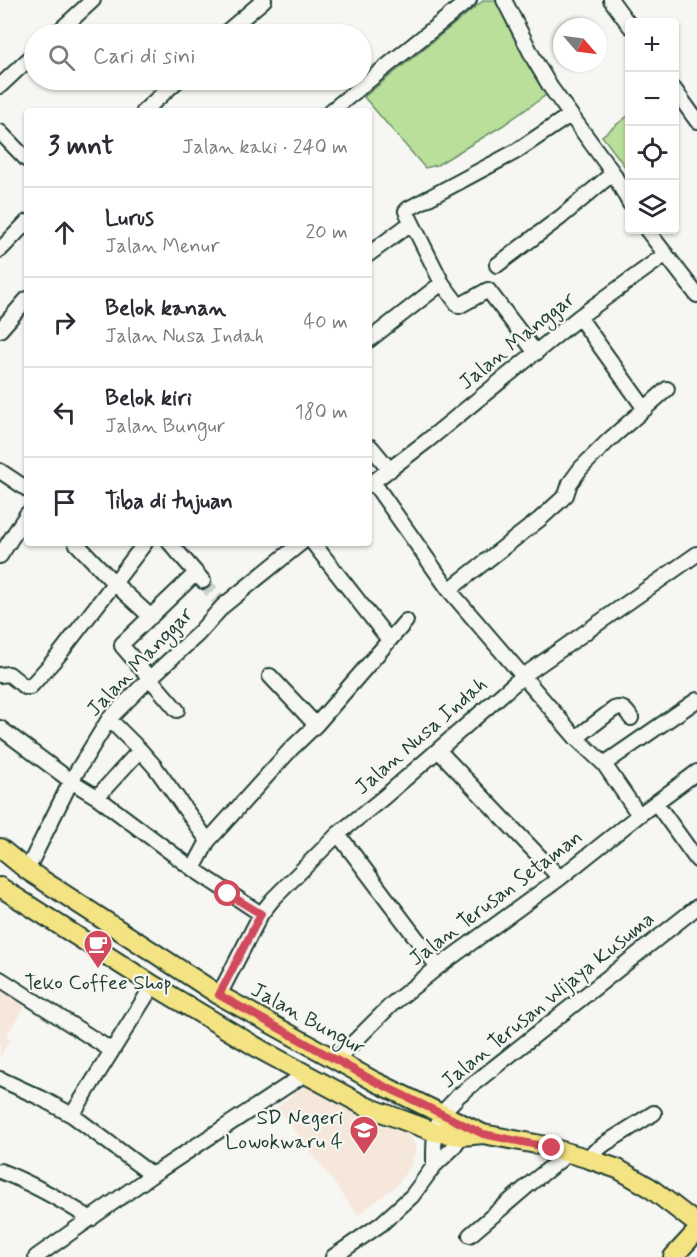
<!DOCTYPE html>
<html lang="id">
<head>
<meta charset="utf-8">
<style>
	body { margin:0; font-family:Mynerve,sans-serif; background:#f2f2f3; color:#2b2b33 }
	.controls { position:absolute; right:18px; top:18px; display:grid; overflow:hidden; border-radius:6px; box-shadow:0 2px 4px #0004 }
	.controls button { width:54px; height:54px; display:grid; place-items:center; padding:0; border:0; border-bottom:2px solid #e1e1e2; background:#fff; color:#2b2b33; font:30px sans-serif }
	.compass { position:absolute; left:553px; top:18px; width:54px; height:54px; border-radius:50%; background:#fff; box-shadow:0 2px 4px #0004; rotate:118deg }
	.stop { position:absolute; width:18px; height:18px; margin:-14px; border:4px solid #d1495b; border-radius:50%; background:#fff }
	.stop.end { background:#d1495b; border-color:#fff; box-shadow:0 2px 6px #0008 }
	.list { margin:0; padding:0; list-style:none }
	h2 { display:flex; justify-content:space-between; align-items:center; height:78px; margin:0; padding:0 24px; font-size:26px }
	h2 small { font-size:20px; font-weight:400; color:#7c7c81 }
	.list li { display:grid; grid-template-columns:39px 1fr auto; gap:18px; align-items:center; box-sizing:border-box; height:90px; padding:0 24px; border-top:2px solid #e1e1e2 }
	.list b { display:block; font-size:22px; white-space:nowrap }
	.list p { margin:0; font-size:20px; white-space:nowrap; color:#7c7c81 }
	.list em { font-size:20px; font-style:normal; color:#7c7c81 }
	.icon { flex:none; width:33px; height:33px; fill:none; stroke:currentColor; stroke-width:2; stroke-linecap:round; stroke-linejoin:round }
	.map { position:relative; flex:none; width:697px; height:1257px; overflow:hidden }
	.search { position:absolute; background:#fff; box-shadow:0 2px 4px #0004; left:24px; top:24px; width:348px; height:66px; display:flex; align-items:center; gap:15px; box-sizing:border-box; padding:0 21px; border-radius:33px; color:#7c7c81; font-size:22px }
	.panel { position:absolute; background:#fff; box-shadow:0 2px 4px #0004; left:24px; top:108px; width:348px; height:438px; border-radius:6px }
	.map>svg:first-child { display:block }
	.built { fill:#f6e7db }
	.green { fill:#b9df9b; stroke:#6c8e68; stroke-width:1.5 }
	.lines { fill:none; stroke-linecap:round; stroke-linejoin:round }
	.minor-tunnel { stroke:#cbd1cc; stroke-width:14; stroke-dasharray:14 7; stroke-linecap:butt }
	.minor-casing { stroke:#1f3d34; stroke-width:18 }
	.major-casing { stroke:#1f3d34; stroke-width:22 }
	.minor { stroke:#f6f6f2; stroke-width:14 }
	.major { stroke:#f4e382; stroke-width:18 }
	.route { stroke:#d1495b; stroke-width:8 }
	.labels { text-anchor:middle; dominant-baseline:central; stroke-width:4.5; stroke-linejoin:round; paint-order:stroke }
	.street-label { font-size:21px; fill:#1f3d34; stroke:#f6f6f2 }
	.poi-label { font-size:21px; fill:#1f3d34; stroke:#f6f6f2 }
</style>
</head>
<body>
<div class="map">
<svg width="697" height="1257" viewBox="0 0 697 1257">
	<rect width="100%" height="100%" fill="#f6f6f2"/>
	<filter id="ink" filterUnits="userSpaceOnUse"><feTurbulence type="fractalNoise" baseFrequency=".0167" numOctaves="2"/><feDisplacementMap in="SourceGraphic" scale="12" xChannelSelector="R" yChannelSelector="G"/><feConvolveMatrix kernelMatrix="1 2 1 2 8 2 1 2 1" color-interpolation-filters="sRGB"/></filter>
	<g filter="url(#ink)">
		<path class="built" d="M0,987L26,1004L6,1036L10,1040L0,1056Z
			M307,1084L409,1132L416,1147L411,1165L397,1185L358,1215L277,1107Z"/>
		<path class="green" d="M484,0H500L549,93L502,126L437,165L425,168L364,97Z
			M629,115V172L602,136Z"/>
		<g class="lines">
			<path class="minor-tunnel" d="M203,581L221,603"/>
			<g class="minor-casing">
				<path id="minor" d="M504,0L535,61L551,88L613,173L630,204
					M611,0L630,26
					M56,34L93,0
					M224,34L264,0
					M0,86L34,54
					M674,89L697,121
					M144,111L178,80
					M331,111L469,0
					M0,132L27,160
					M647,230L697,295
					M0,250L27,222
					M369,254L411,223
					M497,265L561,217L613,173
					M579,317L645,409
					M0,330L27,299
					M369,340L442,283
					M536,353L488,290L459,306L442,283L406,211L408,209L515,152L570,115
					M371,447L390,470
					M0,471L27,489
					M373,482L449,590L576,738L604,764L697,700
					M369,485L427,441L579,317L666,254
					M76,543L114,583L151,617
					M170,543L203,581
					M313,543L389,640
					M0,556L27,514
					M449,590L540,519L561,500L566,495L570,483L581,468L608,441L667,389
					M0,675L9,674L25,687H30L58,656L145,543
					M270,676L316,725
					M177,710L122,646V644L196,573
					M109,719L140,750L155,767L208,841
					M0,728L71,781L97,797L193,869L261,914
					M576,738L614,709C623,706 626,710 631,718
					M438,750L560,878
					M604,764L639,815
					M97,797L140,750
					M656,803L697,860
					M338,834L438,967
					M193,869L208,841L291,749L316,725L406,621
					M27,870L71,781L109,719L149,679L198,634L223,606L301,543
					M0,979L111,1050
					M219,995L261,914L273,899L338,834L383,798L523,676L697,554
					M335,1061L392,1004L438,967L560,878L639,815L697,772
					M0,1079L41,1098L72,1115L152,1175
					M72,1115L153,985
					M586,1158L606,1143L654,1113
					M434,1166C434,1149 433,1130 442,1114C446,1108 453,1102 458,1096L697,907
					M0,1171C31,1183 63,1201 91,1219
					M470,1235L531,1183L569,1153
					M36,1257L152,1175L305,1074
					M333,1257L381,1224L412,1196L434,1166L453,1148L464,1131"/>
			</g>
			<g class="major-casing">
				<path id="major" d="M0,848L27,870L219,995L374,1081L483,1134
					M0,887L153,985L263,1051L365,1106L435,1132L462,1136L483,1134L541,1145L586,1158L618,1169L649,1187L697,1224
					M673,1257L697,1231"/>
			</g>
			<use href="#minor" class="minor"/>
			<use href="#major" class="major"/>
		</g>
	</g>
	<g class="lines" filter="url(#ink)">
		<path class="route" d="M228,894L261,914L219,995L374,1081L483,1134L552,1148"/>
	</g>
	<defs>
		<g id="cafe-pin" transform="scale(1.5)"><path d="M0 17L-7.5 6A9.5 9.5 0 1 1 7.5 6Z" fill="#d1495b" stroke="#f6f6f2"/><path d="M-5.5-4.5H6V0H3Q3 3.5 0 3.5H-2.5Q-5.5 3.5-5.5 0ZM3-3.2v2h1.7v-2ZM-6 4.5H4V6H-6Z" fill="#fff"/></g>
		<g id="school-pin" transform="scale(1.5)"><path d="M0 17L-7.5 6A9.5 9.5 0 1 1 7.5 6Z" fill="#d1495b" stroke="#f6f6f2"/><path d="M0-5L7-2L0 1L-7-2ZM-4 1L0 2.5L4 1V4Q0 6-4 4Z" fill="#fff"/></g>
	</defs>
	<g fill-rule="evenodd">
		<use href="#cafe-pin" x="98" y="944"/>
		<use href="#school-pin" x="364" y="1130"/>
	</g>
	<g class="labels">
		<g class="street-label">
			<text transform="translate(517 341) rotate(-39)">Jalan Manggar</text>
			<text transform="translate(140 662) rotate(-46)">Jalan Manggar</text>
			<text transform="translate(421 736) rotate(-41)">Jalan Nusa Indah</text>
			<text transform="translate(496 898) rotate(-37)">Jalan Terusan Setaman</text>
			<text transform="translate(548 1000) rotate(-39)">Jalan Terusan Wijaya Kusuma</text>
			<text transform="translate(308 1019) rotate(29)">Jalan Bungur</text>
		</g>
		<g class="poi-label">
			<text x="98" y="983">Teko Coffee Shop</text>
			<text x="343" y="1118" text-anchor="end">SD Negeri<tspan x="343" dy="24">Lowokwaru 4</tspan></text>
		</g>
	</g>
</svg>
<div class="controls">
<button>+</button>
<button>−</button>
<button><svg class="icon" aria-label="locate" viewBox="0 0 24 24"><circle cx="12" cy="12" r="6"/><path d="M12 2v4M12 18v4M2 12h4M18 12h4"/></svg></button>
<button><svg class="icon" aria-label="layers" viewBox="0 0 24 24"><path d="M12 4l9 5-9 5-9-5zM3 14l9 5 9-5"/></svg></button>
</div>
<svg class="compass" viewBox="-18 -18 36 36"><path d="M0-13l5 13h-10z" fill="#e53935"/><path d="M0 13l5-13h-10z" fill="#7c7c81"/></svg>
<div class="stop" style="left:228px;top:894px"></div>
<div class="stop end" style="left:552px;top:1148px"></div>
<div class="search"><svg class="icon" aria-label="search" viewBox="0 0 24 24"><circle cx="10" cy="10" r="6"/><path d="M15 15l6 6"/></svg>Cari di sini</div>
<section class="panel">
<h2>3 mnt<small>Jalan kaki · 240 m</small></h2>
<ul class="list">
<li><svg class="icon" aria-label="ahead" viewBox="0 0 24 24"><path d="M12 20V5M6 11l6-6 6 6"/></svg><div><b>Lurus</b><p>Jalan Menur</p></div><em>20 m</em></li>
<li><svg class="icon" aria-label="right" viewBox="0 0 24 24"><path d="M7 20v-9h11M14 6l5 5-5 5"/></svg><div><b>Belok kanan</b><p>Jalan Nusa Indah</p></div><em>40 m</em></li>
<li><svg class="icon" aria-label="left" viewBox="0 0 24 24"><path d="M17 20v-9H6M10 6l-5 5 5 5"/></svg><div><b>Belok kiri</b><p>Jalan Bungur</p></div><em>180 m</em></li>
<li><svg class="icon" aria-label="arrive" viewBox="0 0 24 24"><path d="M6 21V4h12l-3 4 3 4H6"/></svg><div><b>Tiba di tujuan</b></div></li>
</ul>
</section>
</div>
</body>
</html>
